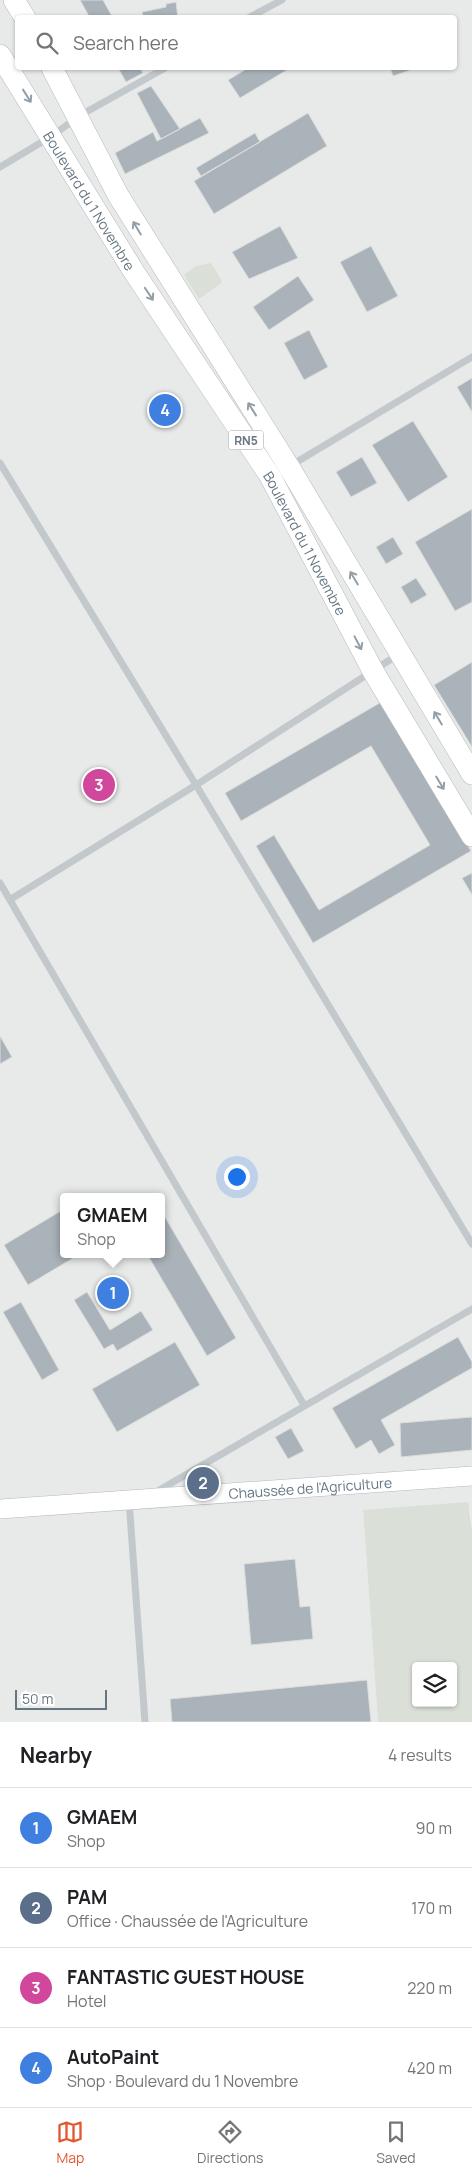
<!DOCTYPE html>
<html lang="en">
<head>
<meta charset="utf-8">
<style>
	body { margin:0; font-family:Manrope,sans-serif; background:#f2f2f2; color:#202124 }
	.controls { position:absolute; right:15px; bottom:15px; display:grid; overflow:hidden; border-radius:5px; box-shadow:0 1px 4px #0004 }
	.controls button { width:45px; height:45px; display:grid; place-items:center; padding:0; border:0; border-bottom:1px solid #e0e0e0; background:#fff; color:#202124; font:25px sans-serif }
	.scale { position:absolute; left:15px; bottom:12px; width:92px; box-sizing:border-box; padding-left:5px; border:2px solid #657683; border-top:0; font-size:14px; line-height:18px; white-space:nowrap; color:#657683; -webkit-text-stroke:4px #fff; paint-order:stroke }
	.you { position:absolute; left:236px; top:1176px; width:18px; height:18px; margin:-12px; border:4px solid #fff; border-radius:50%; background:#1a73e8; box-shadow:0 0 0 8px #1a73e833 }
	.badge { display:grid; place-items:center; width:32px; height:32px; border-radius:50%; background:#e4572e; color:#fff; font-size:16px; font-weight:700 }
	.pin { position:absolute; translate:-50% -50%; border:2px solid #fff; box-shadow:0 1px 5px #0006 }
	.popup { position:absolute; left:60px; top:1193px; width:105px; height:65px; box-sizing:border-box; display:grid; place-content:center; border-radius:5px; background:#fff; filter:drop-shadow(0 1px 4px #0005); font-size:16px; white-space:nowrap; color:#757577 }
	.popup b { font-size:19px; color:#202124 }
	.popup::after { content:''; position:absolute; left:50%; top:100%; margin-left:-10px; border:10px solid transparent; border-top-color:#fff }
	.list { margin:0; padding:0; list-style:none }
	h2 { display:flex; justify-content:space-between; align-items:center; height:65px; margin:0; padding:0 20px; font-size:21px }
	h2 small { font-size:16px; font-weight:400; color:#757577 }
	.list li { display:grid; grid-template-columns:32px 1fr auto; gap:15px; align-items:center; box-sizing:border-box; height:80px; padding:0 20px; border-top:1px solid #e0e0e0 }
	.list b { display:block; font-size:19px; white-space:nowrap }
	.list p { margin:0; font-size:16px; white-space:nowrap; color:#757577 }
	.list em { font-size:16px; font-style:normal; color:#757577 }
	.icon { flex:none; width:28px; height:28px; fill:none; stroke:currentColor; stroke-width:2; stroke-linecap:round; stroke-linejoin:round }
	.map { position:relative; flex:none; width:472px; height:1722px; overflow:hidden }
	.search { position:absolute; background:#fff; box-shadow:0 1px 4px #0004; left:15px; right:15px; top:15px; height:55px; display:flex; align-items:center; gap:12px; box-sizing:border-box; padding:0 18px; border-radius:5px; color:#757577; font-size:19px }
	.sheet { height:385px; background:#fff }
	nav { display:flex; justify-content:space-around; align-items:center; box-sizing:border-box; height:70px; border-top:1px solid #e0e0e0; background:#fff; font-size:14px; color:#757577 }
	nav a { display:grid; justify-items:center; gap:2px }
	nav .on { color:#e4572e }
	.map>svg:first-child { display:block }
	.built { fill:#e8e9e9; fill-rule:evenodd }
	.green { fill:#dadfd7; fill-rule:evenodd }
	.building { fill:#aab3b9; stroke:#dcdcda }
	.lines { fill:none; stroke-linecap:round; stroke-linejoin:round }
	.secondary-casing { stroke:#b3babf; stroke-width:20 }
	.primary-casing { stroke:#b5babe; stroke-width:22 }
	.lane { stroke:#c3c8cc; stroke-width:7 }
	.secondary { stroke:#fff; stroke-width:19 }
	.primary { stroke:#fff; stroke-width:21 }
	.oneway { stroke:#939fa8 }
	.labels { text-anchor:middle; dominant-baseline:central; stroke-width:5; stroke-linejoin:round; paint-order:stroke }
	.shield { fill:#fff; stroke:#939fa8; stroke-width:1 }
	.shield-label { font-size:12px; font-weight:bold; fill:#657683 }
	.street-label { font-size:14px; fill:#657683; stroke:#fff }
</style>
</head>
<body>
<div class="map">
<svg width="472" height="1722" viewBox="0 0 472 1722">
	<rect width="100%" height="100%" fill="#fafaf8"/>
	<path class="built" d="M0,0H472V1529L470,1511L363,1510L378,1722H0ZM18,18H454V68H18ZM64,1197H162V1254H64Z"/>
	<path class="green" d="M211,263L222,281L220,284L199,299L184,275L196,266Z
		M468,1502L472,1529V1722H378L363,1510ZM416,1666H453V1703H416Z"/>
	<path class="building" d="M80,0H103L113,18H90Z
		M176,2L178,18H143L142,12L166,7V4Z
		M118,68H140L143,73L126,82Z
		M248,68H285L287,70L240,98L228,80Z
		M390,68H417L393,76Z
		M151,86L180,129L161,139L137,93Z
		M308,113L327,146L214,214L194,181Z
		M200,118L209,133L125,174L115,153L153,132L157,141Z
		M255,133L260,142L201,176L196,168Z
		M280,226L298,258L249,279L232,252Z
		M371,246L398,296L367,312L340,262Z
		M298,276L314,300L269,330L253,307Z
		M309,330L328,367L304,380L284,343Z
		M472,378V412L457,387Z
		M413,421L448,477L408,502L372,445Z
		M362,457L377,483L351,497L336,472Z
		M472,509V602L455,611L415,542Z
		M393,537L403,554L386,564L376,547Z
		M416,578L427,595L411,604L401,587Z
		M472,662V747L434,685Z
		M383,701L471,851L313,943L256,846L274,835L319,910L430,845L371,746L241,821L225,793Z
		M472,873V895L462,878Z
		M0,1036L12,1057L0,1064Z
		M64,1209V1254H80L28,1285L4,1245Z
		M162,1212L236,1338L207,1356L147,1254H162Z
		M87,1292L110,1330L141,1311L153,1330L117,1351L113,1344L104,1349L74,1300Z
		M21,1302L59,1370L42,1380L3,1312Z
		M458,1337L472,1362V1368L381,1420L395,1445L379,1454L371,1440L356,1449L332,1408Z
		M175,1342L200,1385L117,1432L92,1389Z
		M472,1417V1450L401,1457L400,1423Z
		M291,1428L304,1451L288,1459L275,1437Z
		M295,1559L300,1607L310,1606L313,1639L251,1645L244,1564Z
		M367,1680L371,1722H172L170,1699Z"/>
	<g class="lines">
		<g class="secondary-casing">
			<g id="secondary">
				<path id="s1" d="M0,1509L472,1476"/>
			</g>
		</g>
		<g class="primary-casing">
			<g id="primary">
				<path d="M14,0L25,18"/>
				<path id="s2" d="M0,55L134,272L270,476L373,671L472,836"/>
				<path d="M52,68L118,195L289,467L472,774"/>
			</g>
		</g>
		<path class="lane" d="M248,18L282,0
			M0,167L52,136L79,116L165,68
			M0,463L196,785L472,1244
			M290,466L472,357
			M0,883L304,1405
			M11,899L196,785L399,654
			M156,1492L472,1309
			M129,1500L145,1722"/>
		<use href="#secondary" class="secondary"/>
		<use href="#primary" class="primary"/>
	</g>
	<defs><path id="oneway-shaft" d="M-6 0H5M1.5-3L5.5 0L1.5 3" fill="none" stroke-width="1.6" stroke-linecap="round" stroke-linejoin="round" transform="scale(1.25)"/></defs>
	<g class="oneway">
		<use href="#oneway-shaft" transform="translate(27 96) rotate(58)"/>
		<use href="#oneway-shaft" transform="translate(137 228) rotate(-121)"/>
		<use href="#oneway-shaft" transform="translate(149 294) rotate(56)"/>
		<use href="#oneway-shaft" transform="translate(252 409) rotate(-122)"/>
		<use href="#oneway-shaft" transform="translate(354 578) rotate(-121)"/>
		<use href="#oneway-shaft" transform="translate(358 643) rotate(62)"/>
		<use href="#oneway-shaft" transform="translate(438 718) rotate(-121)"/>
		<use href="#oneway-shaft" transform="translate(440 783) rotate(59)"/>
	</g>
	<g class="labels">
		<rect class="shield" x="228.5" y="430.5" width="35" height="19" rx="4"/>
		<g class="shield-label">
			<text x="246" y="440">RN5</text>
		</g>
		<g class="street-label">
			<text stroke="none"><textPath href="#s2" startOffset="171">Boulevard du 1 Novembre</textPath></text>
			<text stroke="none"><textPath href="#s2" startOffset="576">Boulevard du 1 Novembre</textPath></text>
			<text stroke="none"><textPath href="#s1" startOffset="311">Chaussée de l'Agriculture</textPath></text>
		</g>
	</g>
</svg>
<div class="controls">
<button><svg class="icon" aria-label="layers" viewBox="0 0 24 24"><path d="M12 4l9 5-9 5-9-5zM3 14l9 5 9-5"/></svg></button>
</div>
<div class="scale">50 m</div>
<div class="you"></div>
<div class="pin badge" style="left:113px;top:1293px;background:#3f7fe0">1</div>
<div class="popup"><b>GMAEM</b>Shop</div>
<div class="pin badge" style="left:203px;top:1483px;background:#5c6f8a">2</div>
<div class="pin badge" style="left:99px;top:785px;background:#d1479c">3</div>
<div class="pin badge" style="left:165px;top:410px;background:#3f7fe0">4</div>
<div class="search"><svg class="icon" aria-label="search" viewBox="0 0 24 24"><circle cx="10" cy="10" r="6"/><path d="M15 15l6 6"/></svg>Search here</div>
</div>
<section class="sheet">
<h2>Nearby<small>4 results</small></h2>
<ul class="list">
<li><span class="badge" style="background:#3f7fe0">1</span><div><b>GMAEM</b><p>Shop</p></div><em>90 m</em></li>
<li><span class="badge" style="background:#5c6f8a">2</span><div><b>PAM</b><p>Office · Chaussée de l'Agriculture</p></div><em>170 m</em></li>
<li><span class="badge" style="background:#d1479c">3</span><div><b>FANTASTIC GUEST HOUSE</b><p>Hotel</p></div><em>220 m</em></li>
<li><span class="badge" style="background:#3f7fe0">4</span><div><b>AutoPaint</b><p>Shop · Boulevard du 1 Novembre</p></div><em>420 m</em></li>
</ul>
</section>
<nav>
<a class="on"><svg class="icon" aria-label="map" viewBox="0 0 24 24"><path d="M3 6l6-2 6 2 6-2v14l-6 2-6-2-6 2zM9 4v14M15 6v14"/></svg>Map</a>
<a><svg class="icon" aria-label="directions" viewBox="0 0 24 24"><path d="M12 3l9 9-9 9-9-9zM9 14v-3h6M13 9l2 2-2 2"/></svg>Directions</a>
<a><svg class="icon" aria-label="saved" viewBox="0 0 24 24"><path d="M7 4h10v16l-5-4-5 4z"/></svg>Saved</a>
</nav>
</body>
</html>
